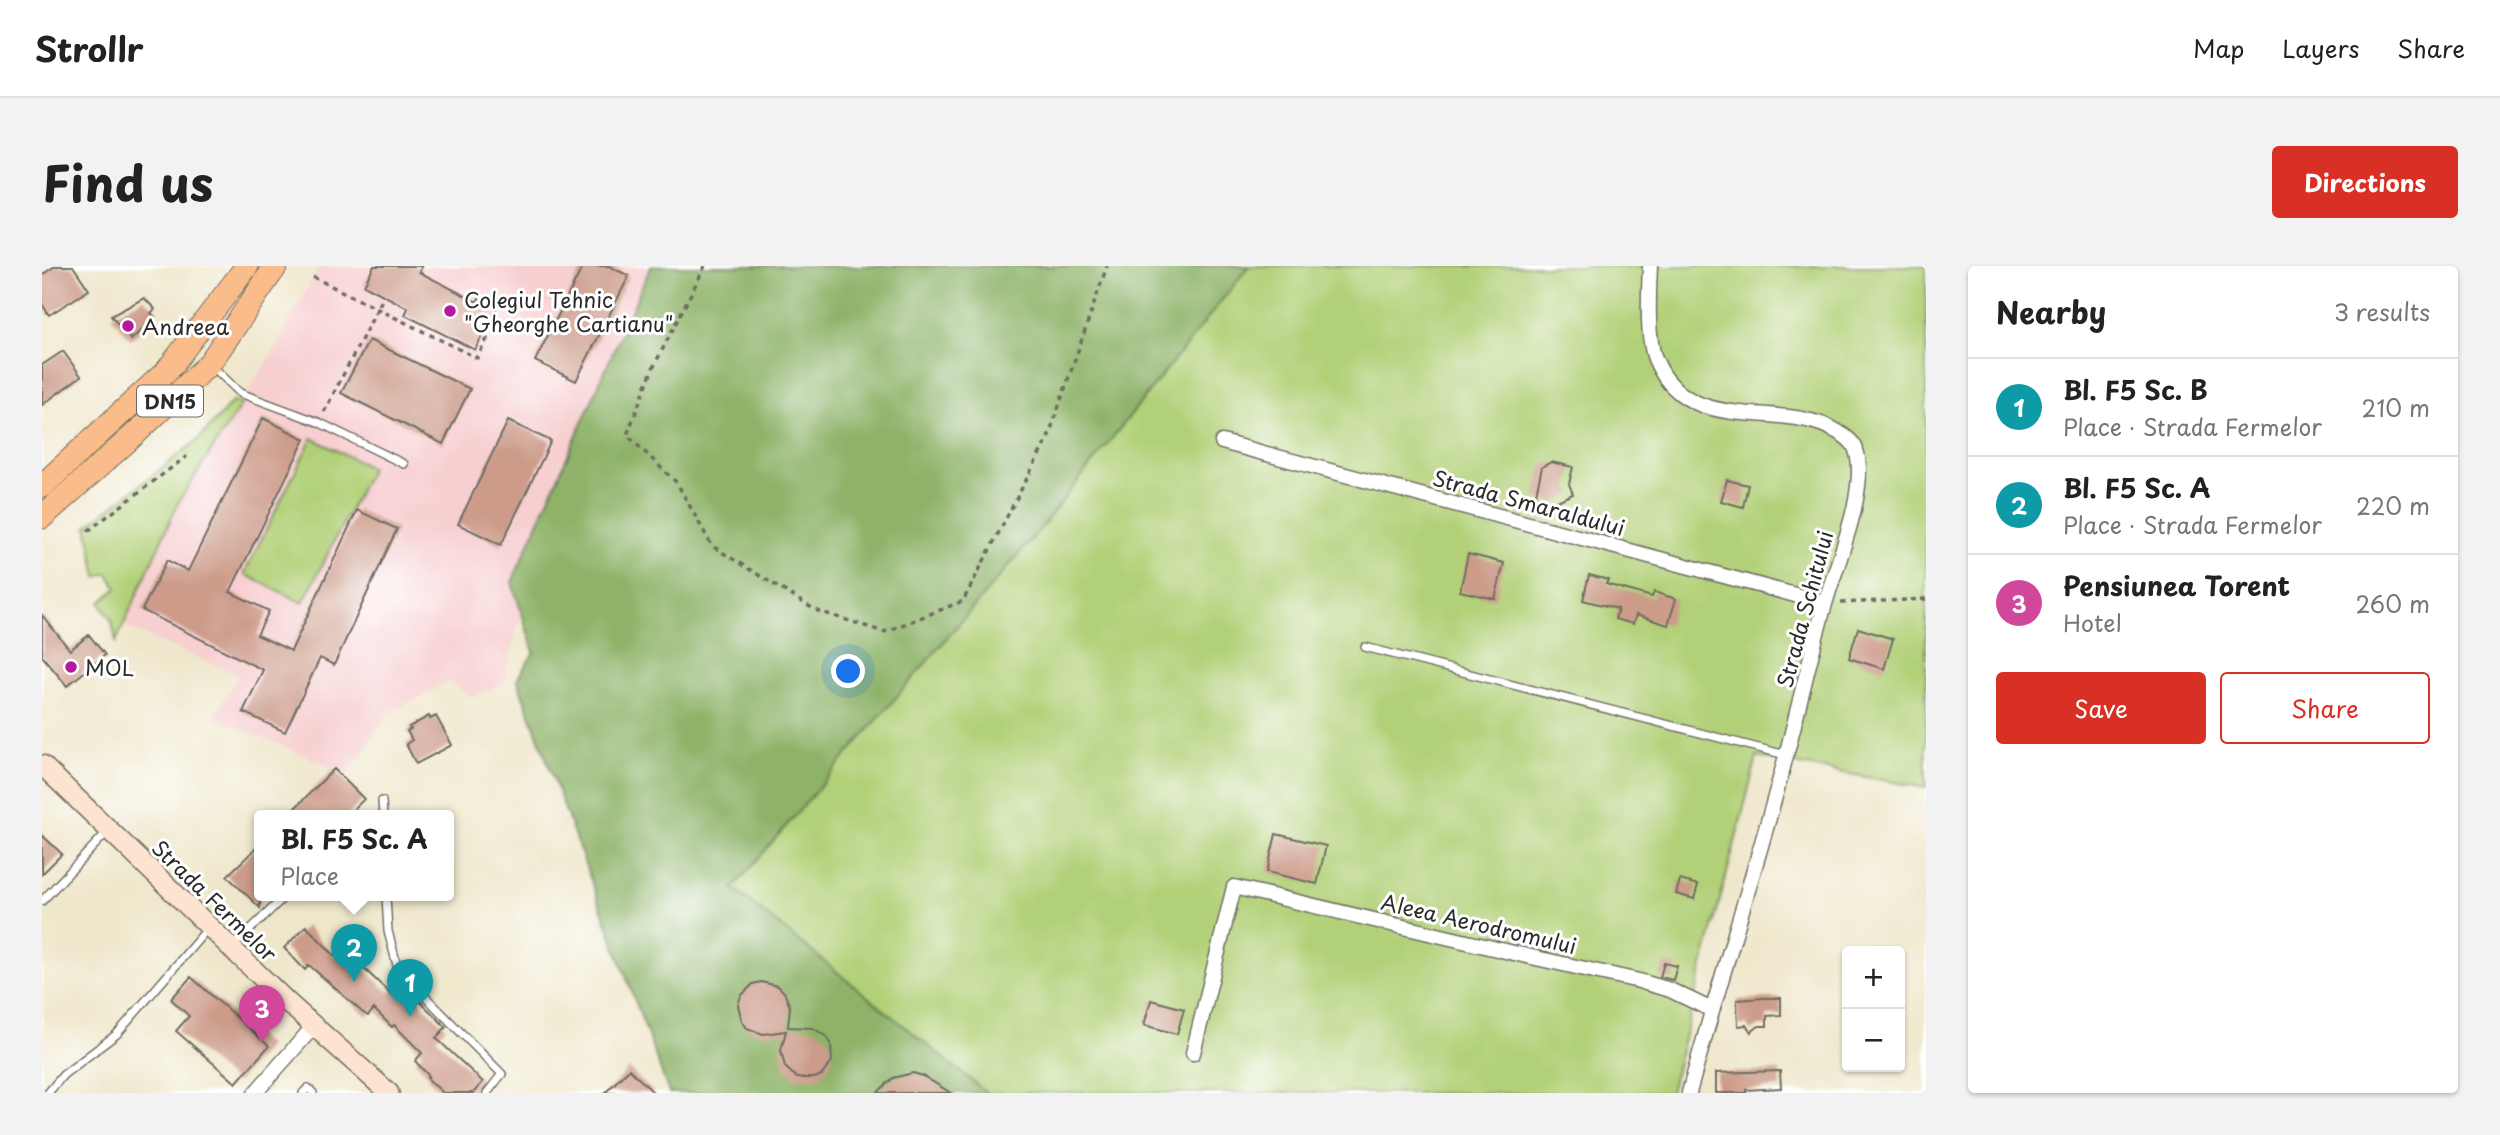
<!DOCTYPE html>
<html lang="en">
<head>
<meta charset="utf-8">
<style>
	body { margin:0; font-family:"Playpen Sans",sans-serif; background:#f2f2f2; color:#222 }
	.controls { position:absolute; right:21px; bottom:21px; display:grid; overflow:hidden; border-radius:7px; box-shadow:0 2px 5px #0004 }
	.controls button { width:63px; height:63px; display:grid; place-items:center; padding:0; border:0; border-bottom:2px solid #e0e0e0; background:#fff; color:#222; font:35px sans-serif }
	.you { position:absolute; left:807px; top:406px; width:24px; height:24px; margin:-18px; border:5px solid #fff; border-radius:50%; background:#1a73e8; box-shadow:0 0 0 10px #1a73e833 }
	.badge { display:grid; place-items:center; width:46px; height:46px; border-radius:50%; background:#d93025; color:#fff; font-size:23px; font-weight:700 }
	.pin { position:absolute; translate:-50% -58px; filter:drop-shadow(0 2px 4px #0008) }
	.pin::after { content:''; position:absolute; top:37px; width:24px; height:21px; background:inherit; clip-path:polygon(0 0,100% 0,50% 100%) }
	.popup { position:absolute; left:212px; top:544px; width:200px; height:91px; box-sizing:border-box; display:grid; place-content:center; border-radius:7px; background:#fff; filter:drop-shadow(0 2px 5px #0005); font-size:23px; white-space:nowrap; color:#767676 }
	.popup b { font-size:26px; color:#222 }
	.popup::after { content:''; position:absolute; left:50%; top:100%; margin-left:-14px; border:14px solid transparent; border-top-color:#fff }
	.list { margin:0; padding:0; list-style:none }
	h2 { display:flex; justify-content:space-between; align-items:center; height:91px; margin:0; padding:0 28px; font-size:30px }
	h2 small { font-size:23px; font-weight:400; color:#767676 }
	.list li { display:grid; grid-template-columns:46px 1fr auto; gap:21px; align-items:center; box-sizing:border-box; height:98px; padding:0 28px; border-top:2px solid #e0e0e0 }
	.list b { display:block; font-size:26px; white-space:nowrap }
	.list p { margin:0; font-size:23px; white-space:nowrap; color:#767676 }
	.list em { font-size:23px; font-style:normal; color:#767676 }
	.actions { display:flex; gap:14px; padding:21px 28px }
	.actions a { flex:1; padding:16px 0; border:2px solid #d93025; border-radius:7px; text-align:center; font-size:24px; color:#d93025 }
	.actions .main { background:#d93025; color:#fff }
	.map { position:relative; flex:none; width:1884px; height:827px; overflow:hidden; border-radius:7px }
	header { display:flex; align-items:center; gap:42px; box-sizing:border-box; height:98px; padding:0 35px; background:#fff; border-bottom:2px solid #e0e0e0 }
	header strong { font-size:33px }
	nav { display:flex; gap:38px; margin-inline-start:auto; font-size:24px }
	.intro { display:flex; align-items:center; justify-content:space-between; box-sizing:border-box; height:168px; padding:0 42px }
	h1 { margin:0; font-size:49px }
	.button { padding:18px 32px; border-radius:7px; background:#d93025; color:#fff; font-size:24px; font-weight:700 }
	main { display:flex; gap:42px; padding:0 42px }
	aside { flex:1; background:#fff; border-radius:7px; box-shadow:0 2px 5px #0004 }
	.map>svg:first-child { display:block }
	.built { fill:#f7cfd0 }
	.green { fill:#b2d078; stroke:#6e7e52; stroke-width:2 }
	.forest { fill:#8db268; stroke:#5c6e4a; stroke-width:2 }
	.building { fill:#cc9b89 }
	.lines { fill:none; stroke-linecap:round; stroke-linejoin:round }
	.lane-casing { stroke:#706d63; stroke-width:10 }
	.street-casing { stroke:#706d63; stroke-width:17 }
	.secondary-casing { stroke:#706d63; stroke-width:22 }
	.primary-casing { stroke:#706d63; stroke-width:25 }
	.path { stroke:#706d63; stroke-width:3.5; stroke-dasharray:5 5; stroke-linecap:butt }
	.lane { stroke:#fff; stroke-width:7 }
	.street { stroke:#fff; stroke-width:14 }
	.secondary { stroke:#fde4d0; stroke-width:19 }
	.primary { stroke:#f9bc8a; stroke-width:23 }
	.poi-dot { fill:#b5179e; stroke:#fff; stroke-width:2.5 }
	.labels { text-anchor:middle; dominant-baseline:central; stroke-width:6; stroke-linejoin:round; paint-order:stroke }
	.shield { fill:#fff; stroke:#6b6b6b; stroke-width:2 }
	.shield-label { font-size:19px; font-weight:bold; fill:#2b2b2b }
	.poi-label { font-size:21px; fill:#2b2b2b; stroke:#fff; text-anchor:start }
	.street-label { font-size:21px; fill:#2b2b2b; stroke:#fff }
</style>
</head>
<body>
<header>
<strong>Strollr</strong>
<nav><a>Map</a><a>Layers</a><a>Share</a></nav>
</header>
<div class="intro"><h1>Find us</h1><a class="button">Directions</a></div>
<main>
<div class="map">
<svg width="1884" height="827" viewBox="0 0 1884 827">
	<rect width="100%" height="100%" fill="#fff"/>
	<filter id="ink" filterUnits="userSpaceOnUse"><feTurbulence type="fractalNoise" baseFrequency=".0143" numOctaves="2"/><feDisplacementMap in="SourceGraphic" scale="14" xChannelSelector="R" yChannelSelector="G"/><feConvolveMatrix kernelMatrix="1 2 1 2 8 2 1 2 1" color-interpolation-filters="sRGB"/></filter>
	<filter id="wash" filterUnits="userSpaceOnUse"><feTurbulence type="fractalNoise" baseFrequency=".00686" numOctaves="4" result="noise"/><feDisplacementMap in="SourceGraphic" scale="28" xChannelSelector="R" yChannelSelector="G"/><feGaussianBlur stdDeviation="1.57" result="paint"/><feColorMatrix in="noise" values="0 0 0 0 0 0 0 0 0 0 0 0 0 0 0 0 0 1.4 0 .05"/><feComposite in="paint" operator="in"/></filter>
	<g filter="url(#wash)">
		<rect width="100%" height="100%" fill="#efe7cb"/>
		<path class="built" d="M277,0H690L494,291L461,417L430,431L406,416L345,448L317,493L304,507L172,451L196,409L81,360L136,237L234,81Z"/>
		<path class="green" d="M1207,0H1884V522L1715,491L1628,827H945L690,623L993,269Z
			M192,134L199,139L136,237L74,376L70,355L58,337L75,322L65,307L55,311L45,260L156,174Z
			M270,172L329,202L261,337L202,308Z"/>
		<path class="forest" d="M609,0H1207L993,269L691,622L945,827H627L475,413L492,386L470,316Z"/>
		<g id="blocks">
			<path class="building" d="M13,0H31L47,24L7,49L0,38V9Z
				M332,0H380L377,6L435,36L439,28L457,37L433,84L363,49L366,42L322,19Z
				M541,0H567L587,10L534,115L493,95Z
				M102,32L113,43L109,47L113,51L89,74L69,50Z
				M327,74L428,123L401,178L299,127Z
				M21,85L39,110L0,139V99Z
				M221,152L263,173L188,326L227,345L215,369L249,385L315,244L355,263L292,399L278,392L243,466L201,446L221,404L100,344L125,294L146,305Z
				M466,155L509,175L459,279L416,258Z
				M1509,196L1531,201L1527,218L1531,228L1513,236L1493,232L1500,201Z
				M1685,214L1706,219L1701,241L1679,235Z
				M1426,288L1462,297L1453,333L1418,325Z
				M1547,309L1566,314L1564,318L1610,331L1612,326L1634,333L1626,359L1594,349L1591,358L1573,353L1576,343L1541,334Z
				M0,349L28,384L47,369L63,389L25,420L0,390Z
				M1816,362L1851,373L1842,403L1807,392Z
				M387,450L388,453L394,450L410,479L374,498L364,478L370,474L365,465L369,463L367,461Z
				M292,503L322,533L305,550H245Z
				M1234,568L1284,580L1275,618L1225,606Z
				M0,569L20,588L0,608Z
				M218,578V642L185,610Z
				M1638,614L1656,619L1652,633L1634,628Z
				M264,660L293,690L300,682L348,727L358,716L404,761L394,772L441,816L431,827H401L385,812L387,810L373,795L380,787L352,759L350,761L332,743L326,750L320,746L267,699L263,704L242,682Z
				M1622,697L1635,700L1631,714L1618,711Z
				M149,711L227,780L194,817L134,765L147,750L129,733Z
				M719,716L736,720L742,726L748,741L746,761L771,762L785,771L789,779L790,795L780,809L772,812H755L743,801L739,784L744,765L721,768L705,762L700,755L696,739L699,730L711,718Z
				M1722,732H1739V749L1725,750V760H1717L1709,766L1704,759L1696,760L1695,734Z
				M1109,734L1142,743L1135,768L1102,759Z
				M587,803L612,827H563Z
				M1738,805L1739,822L1704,824V827H1674V807Z
				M871,807L881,810L909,827H835L851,812Z"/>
		</g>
	</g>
	<g filter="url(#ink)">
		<use href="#blocks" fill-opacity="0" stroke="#706d63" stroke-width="2"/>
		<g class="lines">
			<g class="lane-casing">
				<path id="lane" d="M170,100L198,127L276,156L362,198
					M1323,381L1744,489
					M340,535L341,550
					M344,630L346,665L356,703L460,808L445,827
					M0,635L67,564
					M190,681L243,630
					M6,827L21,809L75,768L167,661
					M261,827L266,822L271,827"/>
			</g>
			<g class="street-casing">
				<path id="street" d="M1608,0C1607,24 1604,74 1614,95C1648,173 1739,131 1796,166C1803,170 1812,176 1814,184C1827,222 1794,299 1783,338C1765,400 1752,464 1734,527C1706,628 1674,727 1647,827
					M1180,176L1783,337
					M1151,787L1192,621L1476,688L1597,715L1628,724L1670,744
					M213,827L272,760"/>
			</g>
			<g class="secondary-casing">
				<path id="secondary" d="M0,499L244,735L347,827"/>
			</g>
			<g class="primary-casing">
				<path id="primary" d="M0,220L125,105L205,0
					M0,251L93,168L167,98L234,0"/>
			</g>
			<path class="path" d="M663,0L611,102L585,169L635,217L670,280L773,344L842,366L921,335L1006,172L1065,0
				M271,11L435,92L445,73L440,70
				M282,146L342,30
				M46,265L145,190
				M1799,337L1884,333"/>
			<use href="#lane" class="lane"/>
			<use href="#street" class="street"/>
			<use href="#secondary" class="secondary"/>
			<use href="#primary" class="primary"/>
		</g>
	</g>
	<g class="poi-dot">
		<circle cx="408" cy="45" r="7"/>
		<circle cx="86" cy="60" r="7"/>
		<circle cx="29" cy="401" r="7"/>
	</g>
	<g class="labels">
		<rect class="shield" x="95" y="119.5" width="66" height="31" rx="5"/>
		<g class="shield-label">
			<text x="128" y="135">DN15</text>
		</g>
		<g class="poi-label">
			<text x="422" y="33">Colegiul Tehnic<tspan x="422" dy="24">"Gheorghe Cartianu"</tspan></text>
			<text x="100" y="60">Andreea</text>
			<text x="43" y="401">MOL</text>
		</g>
		<g class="street-label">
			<text transform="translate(1487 236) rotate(15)">Strada Smaraldului</text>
			<text transform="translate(1762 343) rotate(-75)">Strada Schitului</text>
			<text transform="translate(173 634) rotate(44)">Strada Fermelor</text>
			<text transform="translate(1437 657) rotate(13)">Aleea Aerodromului</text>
		</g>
	</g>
</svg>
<div class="controls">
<button>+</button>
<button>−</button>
</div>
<div class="you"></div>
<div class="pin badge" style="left:368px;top:751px;background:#0f9aa8">1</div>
<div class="pin badge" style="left:312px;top:716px;background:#0f9aa8">2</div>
<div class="popup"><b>Bl. F5 Sc. A</b>Place</div>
<div class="pin badge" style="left:220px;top:777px;background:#d1479c">3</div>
</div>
<aside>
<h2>Nearby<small>3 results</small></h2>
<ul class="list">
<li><span class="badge" style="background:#0f9aa8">1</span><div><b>Bl. F5 Sc. B</b><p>Place · Strada Fermelor</p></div><em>210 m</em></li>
<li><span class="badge" style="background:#0f9aa8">2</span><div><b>Bl. F5 Sc. A</b><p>Place · Strada Fermelor</p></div><em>220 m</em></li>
<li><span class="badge" style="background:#d1479c">3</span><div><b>Pensiunea Torent</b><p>Hotel</p></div><em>260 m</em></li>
</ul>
<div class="actions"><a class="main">Save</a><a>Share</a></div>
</aside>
</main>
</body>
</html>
